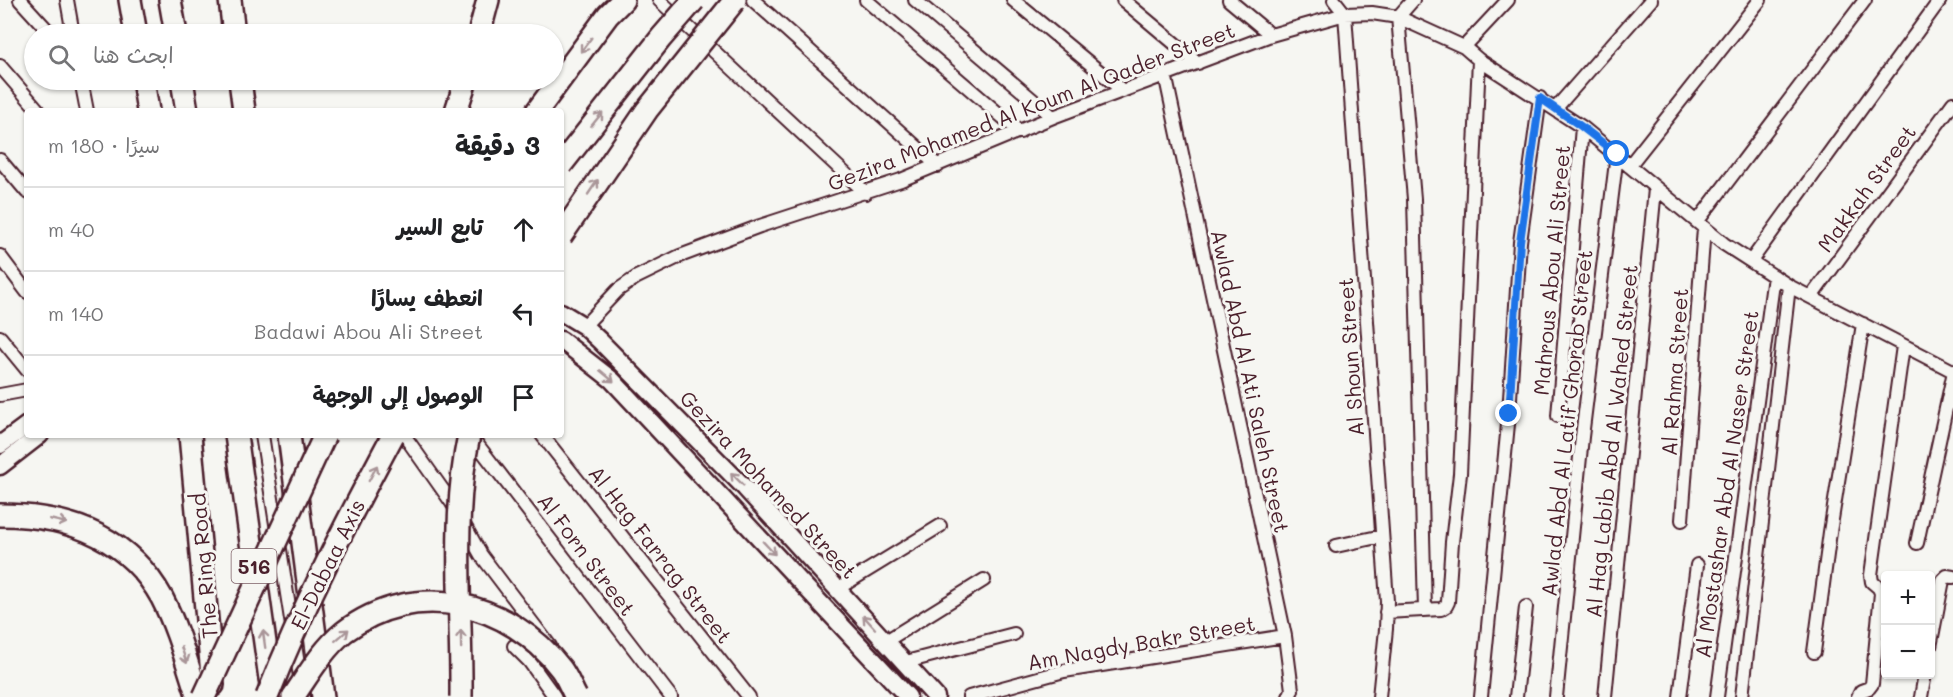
<!DOCTYPE html>
<html lang="ar">
<head>
<meta charset="utf-8">
<style>
	body { margin:0; font-family:Mali,"Playpen Sans Arabic",sans-serif; background:#f6f6f6; color:#202124; direction:rtl }
	.controls { position:absolute; right:18px; bottom:18px; display:grid; overflow:hidden; border-radius:6px; box-shadow:0 2px 4px #0004 }
	.controls button { width:54px; height:54px; display:grid; place-items:center; padding:0; border:0; border-bottom:2px solid #e0e0e0; background:#fff; color:#202124; font:30px sans-serif }
	.stop { position:absolute; width:18px; height:18px; margin:-14px; border:4px solid #1a73e8; border-radius:50%; background:#fff }
	.stop.end { background:#1a73e8; border-color:#fff; box-shadow:0 2px 6px #0008 }
	.list { margin:0; padding:0; list-style:none }
	h2 { display:flex; justify-content:space-between; align-items:center; height:78px; margin:0; padding:0 24px; font-size:26px }
	h2 small { font-size:20px; font-weight:400; color:#757577 }
	.list li { display:grid; grid-template-columns:39px 1fr auto; gap:18px; align-items:center; box-sizing:border-box; height:84px; padding:0 24px; border-top:2px solid #e0e0e0 }
	.list b { display:block; font-size:22px; white-space:nowrap }
	.list p { margin:0; font-size:20px; white-space:nowrap; color:#757577 }
	.list em { font-size:20px; font-style:normal; color:#757577 }
	.icon { flex:none; width:33px; height:33px; fill:none; stroke:currentColor; stroke-width:2; stroke-linecap:round; stroke-linejoin:round }
	.map { position:relative; flex:none; width:1953px; height:697px; overflow:hidden; direction:ltr }
	.search { position:absolute; background:#fff; box-shadow:0 2px 4px #0004; left:24px; top:24px; width:540px; height:66px; display:flex; align-items:center; gap:15px; box-sizing:border-box; padding:0 21px; border-radius:33px; color:#757577; font-size:22px }
	.panel { position:absolute; background:#fff; box-shadow:0 2px 4px #0004; left:24px; top:108px; width:540px; height:330px; border-radius:6px; direction:rtl }
	.map>svg:first-child { display:block }
	.lines { fill:none; stroke-linecap:round; stroke-linejoin:round }
	.minor-casing { stroke:#4a1f2b; stroke-width:16 }
	.secondary-casing { stroke:#4a1f2b; stroke-width:21 }
	.motorway-casing { stroke:#4a1f2b; stroke-width:26 }
	.minor { stroke:#f6f6f2; stroke-width:12 }
	.secondary { stroke:#f6f6f2; stroke-width:16 }
	.motorway { stroke:#f6f6f2; stroke-width:21 }
	.motorway-bridge-casing { stroke:#4a1f2b; stroke-width:26; stroke-linecap:butt }
	.motorway-bridge { stroke:#f6f6f2; stroke-width:21 }
	.oneway { stroke:#a99598 }
	.route { stroke:#1a73e8; stroke-width:8 }
	.labels { text-anchor:middle; dominant-baseline:central; stroke-width:6; stroke-linejoin:round; paint-order:stroke }
	.shield { fill:#f6f6f2; stroke:#7e6067; stroke-width:1.5 }
	.shield-label { font-size:20px; font-weight:bold; fill:#4a1f2b }
	.street-label { font-size:21px; fill:#4a1f2b; stroke:#f6f6f2 }
</style>
</head>
<body>
<div class="map">
<svg width="1953" height="697" viewBox="0 0 1953 697">
	<rect width="100%" height="100%" fill="#f6f6f2"/>
	<filter id="ink" filterUnits="userSpaceOnUse"><feTurbulence type="fractalNoise" baseFrequency=".0167" numOctaves="2"/><feDisplacementMap in="SourceGraphic" scale="12" xChannelSelector="R" yChannelSelector="G"/><feConvolveMatrix kernelMatrix="1 2 1 2 8 2 1 2 1" color-interpolation-filters="sRGB"/></filter>
	<g filter="url(#ink)">
		<g class="lines">
			<g class="minor-casing">
				<path id="minor" d="M20,0L51,34
					M67,0L73,34
					M659,0L866,193
					M753,0L938,166
					M866,0L1020,132
					M915,0L1053,117
					M1013,0L1123,91
					M1123,0L1198,63
					M1229,0L1271,35
					M1334,0L1345,14L1387,601L1386,629L1379,697
					M1413,0L1398,17L1414,199L1425,610
					M1464,47L1508,0
					M0,66L39,111
					M1165,74L1285,636L1292,690L1289,697
					M81,80L87,111
					M1556,108L1651,0
					M0,160L27,192
					M1629,166L1760,0
					M1697,222L1865,0
					M0,256L27,292
					M1751,261L1940,0
					M1811,297L1953,103
					M584,326L618,290L637,277L680,256L760,226L901,180L1053,117L1271,35L1345,14L1372,13L1398,17L1464,47L1479,60L1582,127L1724,244L1789,286L1953,371
					M0,337L27,370
					M0,395L27,390
					M1558,416L1582,127
					M262,435L301,683
					M404,435L452,503L481,555L550,646
					M470,435L671,697
					M542,435L749,697
					M1682,520L1704,228
					M1917,543L1953,376
					M1336,546L1382,536
					M837,589L940,526
					M1386,612L1441,609L1446,606L1448,602L1452,542L1460,474L1479,60
					M886,641L984,580
					M514,646L529,661L555,697
					M1930,647L1943,580L1947,576L1953,577
					M1814,652L1830,532L1863,324
					M906,662L1014,634
					M969,697L1064,671L1285,636
					M1481,697L1509,414L1520,242L1540,98
					M1516,697L1526,607
					M1556,697L1582,437L1617,154
					M1605,697L1655,189
					M1680,697L1697,565
					M1717,697L1774,276
					M1742,697L1789,286
					M1858,697L1861,691L1869,688L1872,684L1881,593L1879,588L1872,582L1871,575L1903,346
					M1921,697L1925,674"/>
			</g>
			<g class="secondary-casing">
				<path id="secondary" d="M561,312L584,326L600,341L745,488L936,697
					M561,340L612,380L908,697
					M0,445L27,425
					M0,466L40,435"/>
			</g>
			<g class="motorway-casing">
				<path id="motorway" d="M130,0L136,34
					M170,0L176,34
					M230,0L234,34
					M479,34L488,0
					M143,80L148,111
					M182,80L187,111
					M240,80L244,111
					M456,111L466,80
					M537,111L608,15L623,0
					M190,435L213,685
					M236,435L272,693
					M289,435L323,697
					M0,515C68,515 128,536 162,598C178,629 187,664 198,697"/>
			</g>
			<use href="#minor" class="minor"/>
			<use href="#secondary" class="secondary"/>
			<use href="#motorway" class="motorway"/>
			<g class="motorway-bridge-casing">
				<path id="motorway-bridge" d="M561,165L661,38L694,0
					M561,236L647,110L735,0
					M204,697L325,435
					M267,697C303,606 347,521 393,435
					M293,697C308,675 323,649 344,632C415,578 509,601 561,669C567,677 571,688 576,697
					M461,697C462,610 451,520 469,435"/>
			</g>
			<use href="#motorway-bridge" class="motorway-bridge"/>
		</g>
		<defs><path id="oneway-shaft" d="M-6 0H5M1.5-3L5.5 0L1.5 3" fill="none" stroke-width="1.6" stroke-linecap="round" stroke-linejoin="round" transform="scale(1.5)"/></defs>
		<g class="oneway">
			<use href="#oneway-shaft" transform="translate(586 45) rotate(127)"/>
			<use href="#oneway-shaft" transform="translate(597 119) rotate(-51)"/>
			<use href="#oneway-shaft" transform="translate(593 187) rotate(-56)"/>
			<use href="#oneway-shaft" transform="translate(607 376) rotate(40)"/>
			<use href="#oneway-shaft" transform="translate(373 473) rotate(-62)"/>
			<use href="#oneway-shaft" transform="translate(737 479) rotate(-135)"/>
			<use href="#oneway-shaft" transform="translate(58 521) rotate(13)"/>
			<use href="#oneway-shaft" transform="translate(769 548) rotate(47)"/>
			<use href="#oneway-shaft" transform="translate(869 622) rotate(-132)"/>
			<use href="#oneway-shaft" transform="translate(342 635) rotate(-41)"/>
			<use href="#oneway-shaft" transform="translate(264 639) rotate(-98)"/>
			<use href="#oneway-shaft" transform="translate(461 639) rotate(-91)"/>
			<use href="#oneway-shaft" transform="translate(184 655) rotate(71)"/>
		</g>
	</g>
	<g class="lines" filter="url(#ink)">
		<path class="route" d="M1509,414L1520,242L1540,98L1582,127L1617,154"/>
	</g>
	<g class="labels">
		<rect class="shield" x="231.5" y="549" width="45" height="34" rx="4.5"/>
		<g class="shield-label">
			<text x="254" y="566">516</text>
		</g>
		<g class="street-label">
			<text transform="translate(1031 106) rotate(-21)">Gezira Mohamed Al Koum Al Qader Street</text>
			<text transform="translate(1866 188) rotate(-54)">Makkah Street</text>
			<text transform="translate(1551 270) rotate(-85)">Mahrous Abou Ali Street</text>
			<text transform="translate(1350 357) rotate(-94)">Al Shoun Street</text>
			<text transform="translate(1674 372) rotate(-86)">Al Rahma Street</text>
			<text transform="translate(1251 381) rotate(78)">Awlad Abd Al Ati Saleh Street</text>
			<text transform="translate(1566 423) rotate(-84)">Awlad Abd Al Latif Ghorab Street</text>
			<text transform="translate(1611 441) rotate(-84)">Al Hag Labib Abd Al Wahed Street</text>
			<text transform="translate(769 484) rotate(47)">Gezira Mohamed Street</text>
			<text transform="translate(1726 484) rotate(-82)">Al Mostashar Abd Al Naser Street</text>
			<text transform="translate(587 554) rotate(53)">Al Forn Street</text>
			<text transform="translate(661 554) rotate(52)">Al Hag Farrag Street</text>
			<text transform="translate(327 564) rotate(-64)">El-Dabaa Axis</text>
			<text transform="translate(203 566) rotate(-95)">The Ring Road</text>
			<text transform="translate(1141 642) rotate(-10)">Am Nagdy Bakr Street</text>
		</g>
	</g>
</svg>
<div class="controls">
<button>+</button>
<button>−</button>
</div>
<div class="stop" style="left:1617px;top:154px"></div>
<div class="stop end" style="left:1509px;top:414px"></div>
<div class="search"><svg class="icon" aria-label="search" viewBox="0 0 24 24"><circle cx="10" cy="10" r="6"/><path d="M15 15l6 6"/></svg>ابحث هنا</div>
<section class="panel">
<h2>3 دقيقة<small>سيرًا · 180 m</small></h2>
<ul class="list">
<li><svg class="icon" aria-label="ahead" viewBox="0 0 24 24"><path d="M12 20V5M6 11l6-6 6 6"/></svg><div><b>تابع السير</b></div><em>40 m</em></li>
<li><svg class="icon" aria-label="left" viewBox="0 0 24 24"><path d="M17 20v-9H6M10 6l-5 5 5 5"/></svg><div><b>انعطف يسارًا</b><p>Badawi Abou Ali Street</p></div><em>140 m</em></li>
<li><svg class="icon" aria-label="arrive" viewBox="0 0 24 24"><path d="M6 21V4h12l-3 4 3 4H6"/></svg><div><b>الوصول إلى الوجهة</b></div></li>
</ul>
</section>
</div>
</body>
</html>
